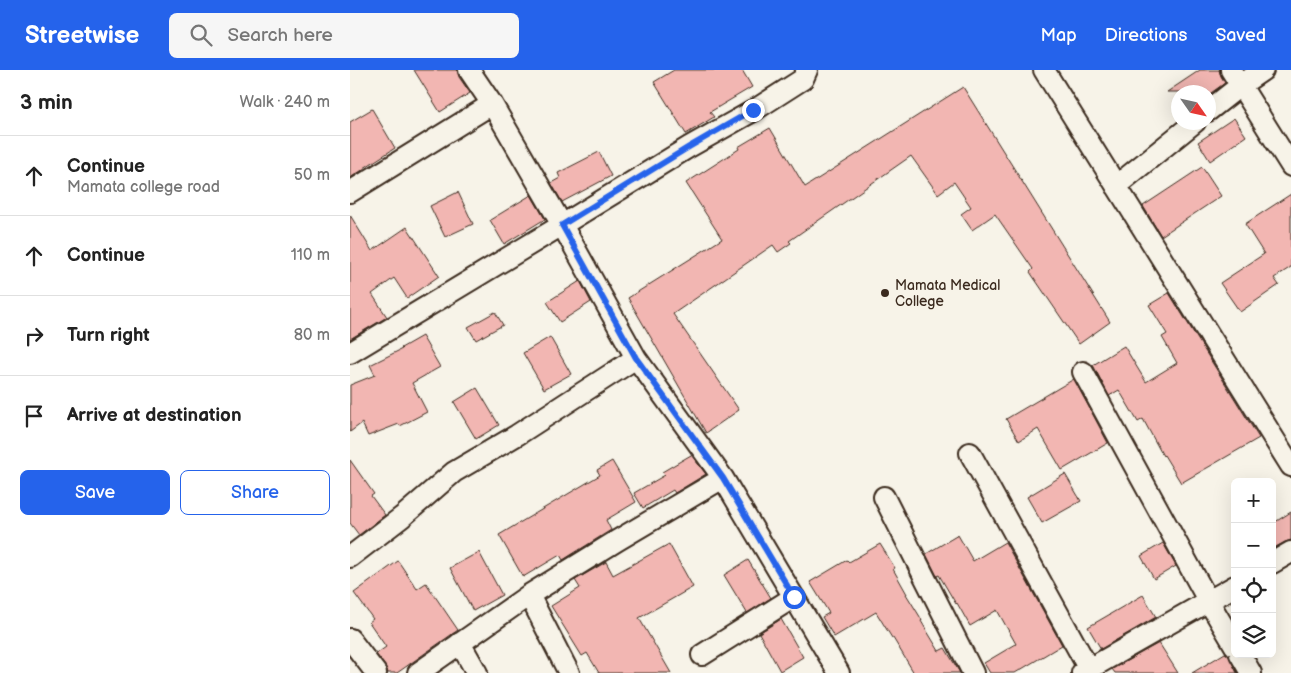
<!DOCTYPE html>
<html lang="en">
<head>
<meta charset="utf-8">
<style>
	body { margin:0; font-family:"Balsamiq Sans",sans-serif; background:#f6f6f6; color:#222 }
	.controls { position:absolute; right:15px; bottom:15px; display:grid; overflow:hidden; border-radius:8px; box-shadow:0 5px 20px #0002 }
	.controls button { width:45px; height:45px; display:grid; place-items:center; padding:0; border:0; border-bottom:1px solid #e0e0e0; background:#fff; color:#222; font:25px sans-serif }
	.compass { position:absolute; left:821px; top:15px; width:45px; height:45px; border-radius:50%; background:#fff; box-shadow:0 5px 20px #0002; rotate:124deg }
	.stop { position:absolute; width:15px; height:15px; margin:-11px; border:4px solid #2563eb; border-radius:50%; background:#fff }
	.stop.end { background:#2563eb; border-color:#fff; box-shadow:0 1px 5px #0008 }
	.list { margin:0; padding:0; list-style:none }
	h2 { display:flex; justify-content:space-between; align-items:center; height:65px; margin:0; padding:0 20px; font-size:21px }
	h2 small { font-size:16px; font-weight:400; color:#767676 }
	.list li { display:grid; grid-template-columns:32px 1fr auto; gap:15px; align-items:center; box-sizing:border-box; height:80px; padding:0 20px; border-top:1px solid #e0e0e0 }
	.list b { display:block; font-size:19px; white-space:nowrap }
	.list p { margin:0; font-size:16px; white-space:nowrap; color:#767676 }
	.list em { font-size:16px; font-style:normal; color:#767676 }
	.actions { display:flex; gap:10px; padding:15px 20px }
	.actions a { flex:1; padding:11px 0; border:1px solid #2563eb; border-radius:8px; text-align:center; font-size:18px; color:#2563eb }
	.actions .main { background:#2563eb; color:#fff }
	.icon { flex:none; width:28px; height:28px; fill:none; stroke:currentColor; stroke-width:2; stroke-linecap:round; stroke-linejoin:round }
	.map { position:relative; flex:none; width:941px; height:603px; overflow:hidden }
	header { display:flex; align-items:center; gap:30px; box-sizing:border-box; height:70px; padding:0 25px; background:#2563eb; color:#fff }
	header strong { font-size:24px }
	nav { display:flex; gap:28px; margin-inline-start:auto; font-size:18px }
	.search { width:350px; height:45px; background:#f6f6f6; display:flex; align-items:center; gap:12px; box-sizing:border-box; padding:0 18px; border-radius:8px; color:#767676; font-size:19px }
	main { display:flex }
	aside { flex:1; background:#fff }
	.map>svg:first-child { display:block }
	.building { fill:#f2b6b2; stroke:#3b2a1e }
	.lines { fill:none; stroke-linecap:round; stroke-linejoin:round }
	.minor-casing { stroke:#3b2a1e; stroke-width:24 }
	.minor { stroke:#f7f3e8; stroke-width:20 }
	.route { stroke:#2563eb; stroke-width:6 }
	.poi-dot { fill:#3b2a1e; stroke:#f7f3e8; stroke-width:2 }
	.labels { text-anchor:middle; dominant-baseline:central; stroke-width:4; stroke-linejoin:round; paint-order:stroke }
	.poi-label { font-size:14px; fill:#3b2a1e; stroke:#f7f3e8; text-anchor:start }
</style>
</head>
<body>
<header>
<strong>Streetwise</strong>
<div class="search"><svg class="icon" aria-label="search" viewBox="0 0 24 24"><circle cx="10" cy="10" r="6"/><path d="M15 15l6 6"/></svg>Search here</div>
<nav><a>Map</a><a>Directions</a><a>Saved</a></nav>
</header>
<main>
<aside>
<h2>3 min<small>Walk · 240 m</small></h2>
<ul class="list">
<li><svg class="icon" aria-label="ahead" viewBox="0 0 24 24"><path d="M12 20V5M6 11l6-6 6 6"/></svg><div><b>Continue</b><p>Mamata college road</p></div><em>50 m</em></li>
<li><svg class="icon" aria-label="ahead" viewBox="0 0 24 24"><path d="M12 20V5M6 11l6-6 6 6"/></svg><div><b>Continue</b></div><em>110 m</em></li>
<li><svg class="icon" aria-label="right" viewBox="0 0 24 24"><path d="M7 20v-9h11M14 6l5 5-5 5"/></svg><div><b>Turn right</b></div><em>80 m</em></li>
<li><svg class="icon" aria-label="arrive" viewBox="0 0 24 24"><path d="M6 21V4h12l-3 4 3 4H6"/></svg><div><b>Arrive at destination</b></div></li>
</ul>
<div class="actions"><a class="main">Save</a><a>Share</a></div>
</aside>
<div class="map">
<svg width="941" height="603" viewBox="0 0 941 603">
	<rect width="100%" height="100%" fill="#f7f3e8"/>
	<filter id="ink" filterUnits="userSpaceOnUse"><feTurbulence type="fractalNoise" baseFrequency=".02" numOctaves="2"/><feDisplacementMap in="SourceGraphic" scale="10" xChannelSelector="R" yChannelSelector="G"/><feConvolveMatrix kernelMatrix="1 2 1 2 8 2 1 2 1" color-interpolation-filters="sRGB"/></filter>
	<g filter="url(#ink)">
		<path class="building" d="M64,0H107L109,7L120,23L90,42Z
			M324,0H392L402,17L360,42L364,47L336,64L304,12Z
			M850,0H869L871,6L875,13L858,25V22H817Z
			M613,17L760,252L729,274L680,202L683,199L645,144L622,160L611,144L621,137L604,112L588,124L561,86L439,171L441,173L428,182L423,175L323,244L389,340L356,363L278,228L372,169L336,113L389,79L388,77L420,58L455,117Z
			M22,39L45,78L14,98V99L0,108V52Z
			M884,48L896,66L860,91L848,72Z
			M249,82L261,106L212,132L201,113L210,108L208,103Z
			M852,97L871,126L811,166L793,136Z
			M108,122L123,154L95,167L80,136Z
			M941,124V197L924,208L929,215L890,242L870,213L914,184L895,154Z
			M181,125L195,149L154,174L140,150Z
			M0,145L22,181L57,157L89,206L57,228L44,208L22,224L37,247L0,269Z
			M230,211L241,232L210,252L197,232Z
			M819,223L909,368L831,413L814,385L813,386L793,349L788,352L769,320L759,326L743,295L774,276L796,312L827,293L812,267L817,264L799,235Z
			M145,242L153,255L126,270L118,257Z
			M72,266L90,297L62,313L77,342L50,356L49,354L18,366L12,353L0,362V315L25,305L20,295L52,279L51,278Z
			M200,267L221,304L194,319L173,283Z
			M724,309L758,373L712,400L688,359L669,371L656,349Z
			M127,318L149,355L126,369L104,332Z
			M341,385L356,404L325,423L323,420L293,438L284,423L315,405L312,402Z
			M0,390L24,424L21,426L35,445L9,465L0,453Z
			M262,391L286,432L256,450L261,460L213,490L210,485L173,507L149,465L250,405L247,400Z
			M715,404L731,431L692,453L677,427Z
			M941,442V470L935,472L924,478L922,476V454Z
			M608,465L623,491L655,472L712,575L665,603H640L634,593L666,574L647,540L620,556L607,533L606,534L589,505L587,506L576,484Z
			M813,473L826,496L804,509L791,486Z
			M319,474L343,517L289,548L321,603H249L237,583L232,586L201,536L230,518L225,510L256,492L263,505Z
			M530,474L545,498L543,499L557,524H556L572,550L571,551L589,581L595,578L610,603H564L543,568H542L526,542L484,567L472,547L479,543L460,512L497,490L499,492Z
			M129,482L152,525L123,541L100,498Z
			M398,490L421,528L397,543L374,505Z
			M48,491L67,519L76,513L108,560L47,603H38L35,596L26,584L36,577L19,552L23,549L4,523Z
			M793,525L806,547L751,579L738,557Z
			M431,549L453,587L430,601L409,563Z
			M809,573L828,603H765L762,599Z
			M875,583L879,586L887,603H842Z"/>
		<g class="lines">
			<g class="minor-casing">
				<path id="minor" d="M119,0L142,34L212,155L286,288L373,408L489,603
					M694,0L941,396
					M881,0L941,96
					M858,41L891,15L913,0
					M766,116L845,52
					M0,122L142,34
					M0,283L212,155L339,77L403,41L453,9L457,0
					M733,302L859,532L885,576
					M620,383L741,603
					M534,427L623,603
					M0,487L52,447L104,402L167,365L286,288
					M922,493L941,482
					M179,525L219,603
					M0,569L26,603
					M110,573L127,603
					M890,584L901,603
					M352,585L444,527
					M68,603L179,525L268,470L373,408
					M732,603L885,516"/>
			</g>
			<use href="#minor" class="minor"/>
		</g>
	</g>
	<g class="lines" filter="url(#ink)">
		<path class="route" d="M403,40L339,77L212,155L286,288L373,408L444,527"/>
	</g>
	<circle class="poi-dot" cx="535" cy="223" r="5"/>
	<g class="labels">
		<g class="poi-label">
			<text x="545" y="215">Mamata Medical<tspan x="545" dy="16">College</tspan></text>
		</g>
	</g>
</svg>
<div class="controls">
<button>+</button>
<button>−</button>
<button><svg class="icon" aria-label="locate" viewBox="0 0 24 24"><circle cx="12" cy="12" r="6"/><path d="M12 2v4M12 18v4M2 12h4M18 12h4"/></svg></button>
<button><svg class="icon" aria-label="layers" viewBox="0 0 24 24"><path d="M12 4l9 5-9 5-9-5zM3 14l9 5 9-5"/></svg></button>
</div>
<svg class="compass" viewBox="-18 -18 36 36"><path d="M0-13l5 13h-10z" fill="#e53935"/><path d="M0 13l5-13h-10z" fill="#767676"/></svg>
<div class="stop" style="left:444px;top:527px"></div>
<div class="stop end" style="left:403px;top:40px"></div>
</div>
</main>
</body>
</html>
